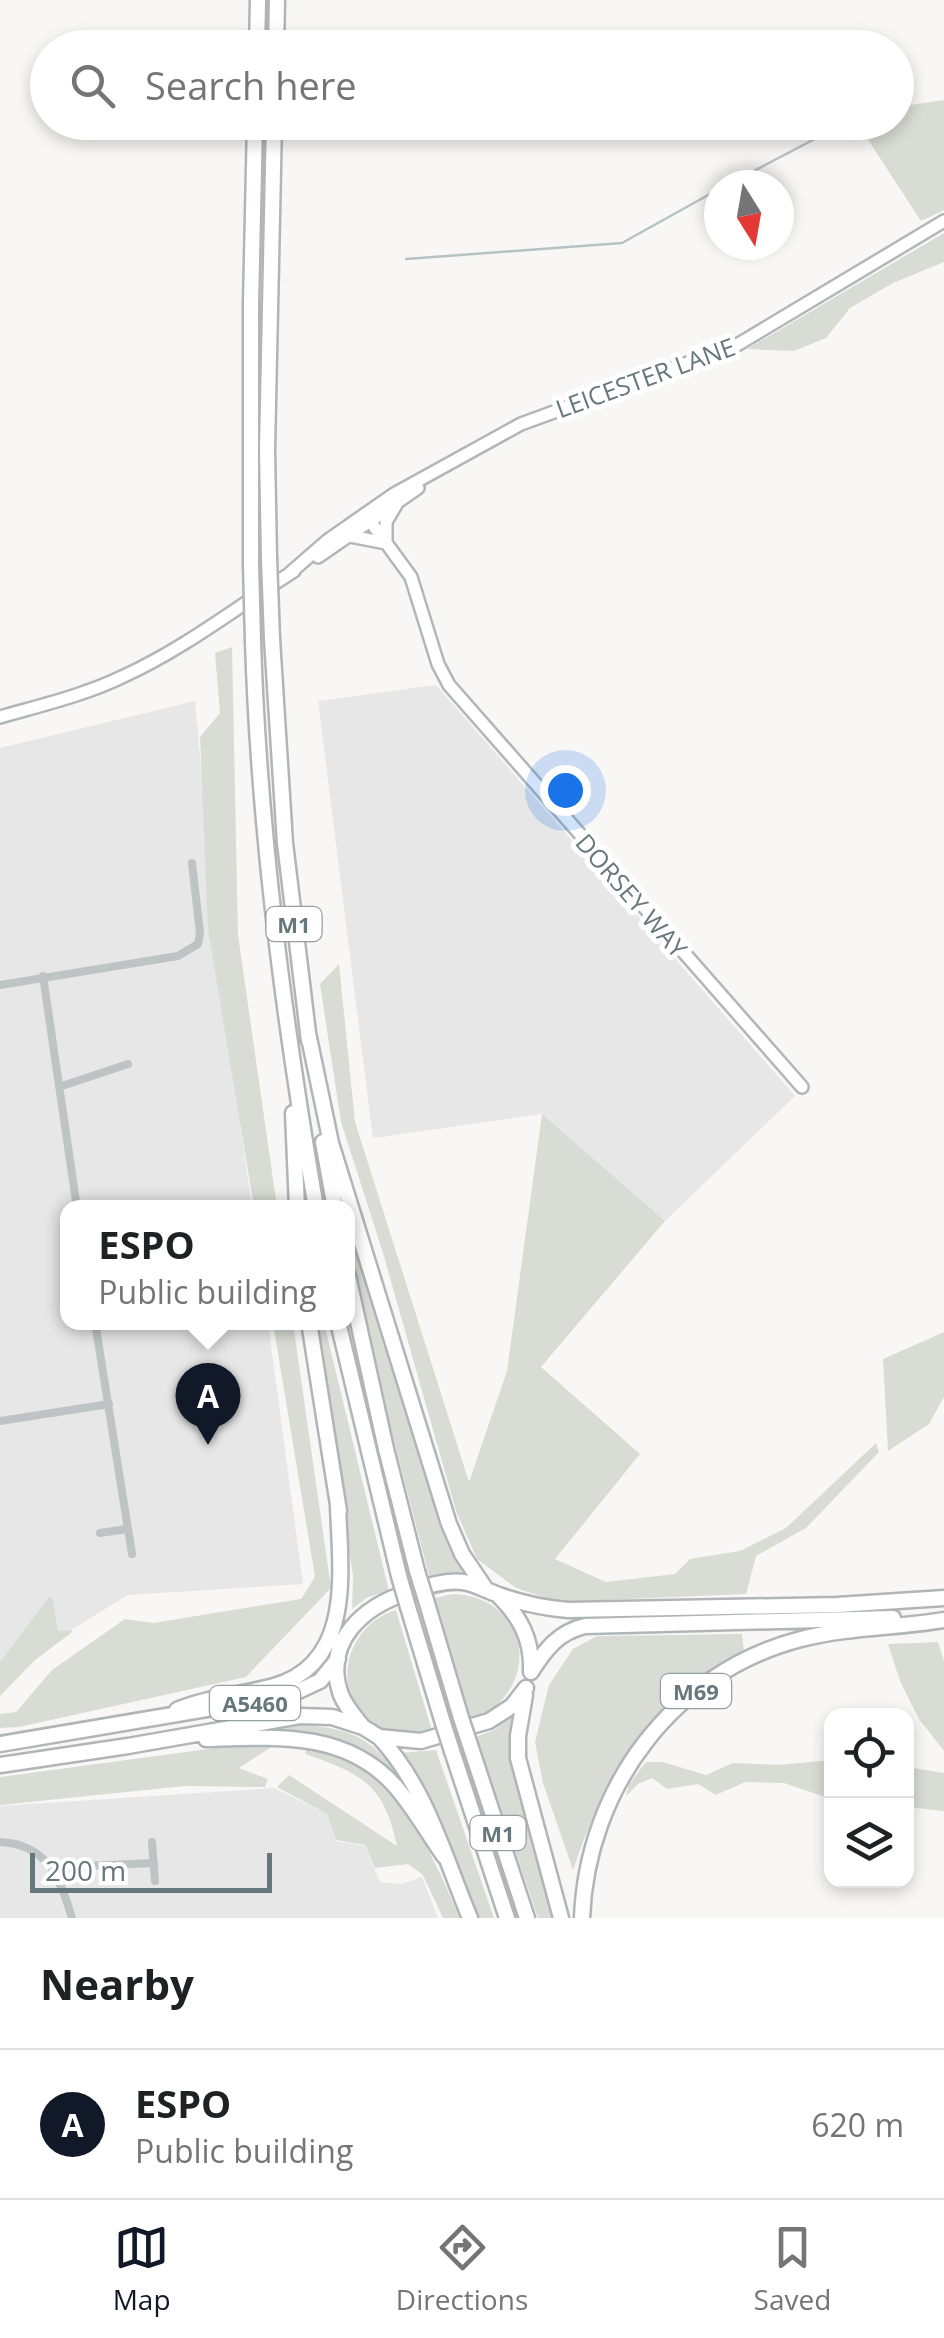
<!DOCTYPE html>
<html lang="en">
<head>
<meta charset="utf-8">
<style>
	body { margin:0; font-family:"Open Sans",sans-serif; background:#f6f6f6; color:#202124 }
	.controls { position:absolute; right:30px; bottom:30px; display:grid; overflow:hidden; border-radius:20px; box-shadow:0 5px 15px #0003 }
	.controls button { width:90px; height:90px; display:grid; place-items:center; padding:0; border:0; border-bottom:2px solid #e0e0e0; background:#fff; color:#202124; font:50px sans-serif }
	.compass { position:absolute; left:704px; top:170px; width:90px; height:90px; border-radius:50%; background:#fff; box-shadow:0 5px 15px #0003; rotate:169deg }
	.scale { position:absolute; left:30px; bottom:25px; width:242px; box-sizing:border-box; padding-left:10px; border:5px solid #66787d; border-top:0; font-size:28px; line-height:35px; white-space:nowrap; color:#66787d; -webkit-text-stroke:8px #fff; paint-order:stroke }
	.you { position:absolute; left:565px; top:790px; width:35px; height:35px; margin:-25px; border:8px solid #fff; border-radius:50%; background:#1a73e8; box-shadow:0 0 0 15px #1a73e833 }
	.badge { display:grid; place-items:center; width:65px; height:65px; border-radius:50%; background:#111827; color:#fff; font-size:32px; font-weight:700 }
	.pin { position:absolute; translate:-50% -82px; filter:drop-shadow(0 2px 5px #0008) }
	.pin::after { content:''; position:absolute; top:52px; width:35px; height:30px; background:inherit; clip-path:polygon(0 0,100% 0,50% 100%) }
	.popup { position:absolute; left:60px; top:1200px; width:295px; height:130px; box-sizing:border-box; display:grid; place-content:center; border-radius:20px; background:#fff; filter:drop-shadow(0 2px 8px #0005); font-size:32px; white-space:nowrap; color:#757577 }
	.popup b { font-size:38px; color:#202124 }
	.popup::after { content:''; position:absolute; left:50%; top:100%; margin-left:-20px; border:20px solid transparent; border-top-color:#fff }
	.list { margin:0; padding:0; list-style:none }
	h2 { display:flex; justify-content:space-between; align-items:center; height:130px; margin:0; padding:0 40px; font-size:42px }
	h2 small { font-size:32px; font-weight:400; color:#757577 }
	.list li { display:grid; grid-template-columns:65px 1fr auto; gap:30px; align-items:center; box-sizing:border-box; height:150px; padding:0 40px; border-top:2px solid #e0e0e0 }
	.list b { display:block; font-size:38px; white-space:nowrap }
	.list p { margin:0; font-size:32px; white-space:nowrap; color:#757577 }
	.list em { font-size:32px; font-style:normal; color:#757577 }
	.icon { flex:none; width:55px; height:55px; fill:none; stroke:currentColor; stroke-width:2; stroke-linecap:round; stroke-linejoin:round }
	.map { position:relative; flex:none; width:944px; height:1918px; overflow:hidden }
	.search { position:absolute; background:#fff; box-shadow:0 5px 15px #0003; left:30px; right:30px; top:30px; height:110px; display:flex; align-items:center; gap:25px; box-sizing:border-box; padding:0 35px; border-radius:55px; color:#757577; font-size:38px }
	.sheet { height:280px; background:#fff }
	nav { display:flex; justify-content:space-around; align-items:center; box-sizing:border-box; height:140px; border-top:2px solid #e0e0e0; background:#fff; font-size:28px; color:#757577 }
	nav a { display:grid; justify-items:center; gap:5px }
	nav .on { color:#111827 }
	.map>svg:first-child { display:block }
	.built { fill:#e6e7e6 }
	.green { fill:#d9dcd5 }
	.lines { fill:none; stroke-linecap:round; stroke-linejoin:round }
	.stream { stroke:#b5c3c4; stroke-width:2.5 }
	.secondary-casing { stroke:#b0b7ba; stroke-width:16 }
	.highway-casing { stroke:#b0b5b7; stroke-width:19 }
	.street { stroke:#bec3c5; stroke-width:8 }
	.secondary { stroke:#fff; stroke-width:11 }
	.highway { stroke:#fff; stroke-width:14 }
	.highway-bridge-casing { stroke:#b0b5b7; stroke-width:19; stroke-linecap:butt }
	.highway-bridge { stroke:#fff; stroke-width:14 }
	.labels { text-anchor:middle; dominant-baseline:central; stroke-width:10; stroke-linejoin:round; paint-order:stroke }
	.shield { fill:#fff; stroke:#94a0a4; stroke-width:2.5 }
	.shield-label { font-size:22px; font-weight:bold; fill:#66787d }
	.street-label { font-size:25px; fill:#66787d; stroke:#fff }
</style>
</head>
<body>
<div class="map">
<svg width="944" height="1918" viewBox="0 0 944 1918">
	<rect width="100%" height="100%" fill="#f8f7f6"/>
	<path class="built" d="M436,685L795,1096L665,1221L542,1114L373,1138L318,701Z
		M195,701L221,989L252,1207L68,1208V1322L268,1323L303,1584L128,1595L63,1635L0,1681V748Z
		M274,1788L327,1814L336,1841L365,1846L380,1882L401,1884L422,1877L438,1918H0V1806Z"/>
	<path class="green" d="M944,100V210L921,221L857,123L896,122L897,107Z
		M944,233V262L893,283L850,308L826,338L794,351L747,349Z
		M232,647L238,935L277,1207H254L208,928L200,737L220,713L215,653Z
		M339,964L355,1122L469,1482L507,1371L542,1114L665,1221L541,1367L640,1454L555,1559L606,1582L675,1574L690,1559L740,1551L786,1528L876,1443L879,1452L806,1528L756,1556L746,1594L558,1602L516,1588L477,1559L456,1511L383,1253L341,1122L320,984Z
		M350,1247H355L442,1532L454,1559L469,1578L430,1579L391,1430Z
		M273,1323H293L331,1588L246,1677L19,1727L0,1728V1714L16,1712L52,1670L125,1619L153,1623L301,1599L315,1577Z
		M316,1323H324L389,1591L368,1597L352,1609L353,1576Z
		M944,1332V1397L929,1424L888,1451L883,1359Z
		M453,1594C533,1597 543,1692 471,1721L435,1598Z
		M49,1597H52L58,1631L72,1630L71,1633L35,1660L0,1696V1662Z
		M396,1610L433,1734C421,1735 406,1739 394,1736C328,1718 335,1628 396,1610Z
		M742,1634L744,1651C645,1705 609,1766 573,1870L543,1783L535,1742L549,1685L573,1649L597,1636Z
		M938,1642L944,1661V1751L919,1719L900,1681L888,1644Z
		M513,1716L511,1739L556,1918H538L476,1737L496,1729Z
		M291,1725C350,1726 375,1737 407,1788C361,1745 326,1733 264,1729Z
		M253,1743L273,1746L239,1768L268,1779L265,1787L185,1786L0,1805V1777Z
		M308,1746C321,1750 335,1753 346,1759C407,1790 434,1860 460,1918H443L423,1875L408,1864L375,1868L365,1845L336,1840L327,1814L277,1787L289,1775L397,1846C384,1784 362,1774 305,1754Z
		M436,1750L494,1918H476L399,1753Z
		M831,1760V1799L784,1783L745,1782L716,1795L698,1784L667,1789L652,1778L638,1784L626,1796L629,1784L646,1762H663L706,1775L733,1763L779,1765Z
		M907,1767L944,1773V1811L907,1807Z"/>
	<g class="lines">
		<path class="stream" d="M727,185L847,122
			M406,259L622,243L719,189"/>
		<g class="secondary-casing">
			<path id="secondary" d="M365,514L411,577L438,664L449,685L802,1087
				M350,536L386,543
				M386,543V522L396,505
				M318,557L418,488
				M290,573L328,540L394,494L521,424L737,345L944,221
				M0,717C42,705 85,695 124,676C185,648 237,607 294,571"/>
		</g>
		<g class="highway-casing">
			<path id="highway" d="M257,48L258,0
				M276,48L277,0
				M269,558L267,450L274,122
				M251,564V304L255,122
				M272,639L285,843L309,1041
				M253,642C259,832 284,1020 316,1208
				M308,1033L331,1143L449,1524L462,1554L485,1588
				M293,1113L297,1208
				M323,1142L335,1208
				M348,1276L386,1449L417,1571
				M309,1322L339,1511
				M338,1322L399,1576
				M499,1596C520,1617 532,1639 531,1670
				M426,1600L461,1718
				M408,1607L443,1723
				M531,1672C545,1650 558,1632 585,1626L893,1618
				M525,1695L518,1736V1758L561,1918
				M177,1710C208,1697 242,1695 274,1686C355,1663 340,1569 338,1506
				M363,1727C355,1717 346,1707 341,1695C322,1641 364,1606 409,1592C426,1586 445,1580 463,1582C476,1584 487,1591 499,1595C521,1603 544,1608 568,1610L837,1605L944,1598
				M379,1737C426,1787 444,1856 470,1918
				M206,1739C273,1737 345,1730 395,1786C414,1808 428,1833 444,1856
				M0,1744L290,1695L320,1681L338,1659
				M471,1748L527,1918
				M452,1751L507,1918
				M0,1765L128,1746L300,1716L332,1717L363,1727L379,1737L421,1741L489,1721L512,1706L526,1688
				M582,1918C587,1788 673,1672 801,1639C848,1627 896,1628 944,1620"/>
		</g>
		<path class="street" d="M43,976L77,1208
			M0,985L178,956L198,944L200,933L192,863
			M59,1087L128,1064
			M95,1322L132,1554
			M0,1421L109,1404
			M100,1533L127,1529
			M0,1842C47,1844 60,1878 72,1918
			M152,1842L155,1881
			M59,1877L85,1866L154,1863"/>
		<use href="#secondary" class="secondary"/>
		<use href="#highway" class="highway"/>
		<g class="highway-bridge-casing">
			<path id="highway-bridge" d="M269,558L272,639
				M251,564L253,642
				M417,1571L426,1600
				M399,1576L408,1607
				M461,1718L471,1748
				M443,1723L452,1751"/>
		</g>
		<use href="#highway-bridge" class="highway-bridge"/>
	</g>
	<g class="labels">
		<g class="shield">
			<rect x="266.5" y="907" width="55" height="34" rx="8"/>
			<rect x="661" y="1674" width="70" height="34" rx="8"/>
			<rect x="210" y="1686" width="90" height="34" rx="8"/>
			<rect x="470.5" y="1816" width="55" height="34" rx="8"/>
		</g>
		<g class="shield-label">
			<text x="294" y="924">M1</text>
			<text x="696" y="1691">M69</text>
			<text x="255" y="1703">A5460</text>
			<text x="498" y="1833">M1</text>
		</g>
		<g class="street-label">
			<text transform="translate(645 377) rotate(-20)">LEICESTER LANE</text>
			<text transform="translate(632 895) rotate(49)">DORSEY WAY</text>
		</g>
	</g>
</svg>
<div class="controls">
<button><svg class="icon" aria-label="locate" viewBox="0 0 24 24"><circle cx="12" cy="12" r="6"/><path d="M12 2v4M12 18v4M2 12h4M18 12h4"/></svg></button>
<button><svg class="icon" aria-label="layers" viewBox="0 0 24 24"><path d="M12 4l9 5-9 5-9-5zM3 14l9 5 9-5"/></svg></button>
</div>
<svg class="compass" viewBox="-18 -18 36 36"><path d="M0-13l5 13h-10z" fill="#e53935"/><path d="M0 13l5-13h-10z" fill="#757577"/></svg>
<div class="scale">200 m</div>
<div class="you"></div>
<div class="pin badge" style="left:208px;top:1445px">A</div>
<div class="popup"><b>ESPO</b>Public building</div>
<div class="search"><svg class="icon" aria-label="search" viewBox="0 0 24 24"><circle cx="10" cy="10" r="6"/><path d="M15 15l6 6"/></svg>Search here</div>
</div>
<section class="sheet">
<h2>Nearby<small></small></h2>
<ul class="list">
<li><span class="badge">A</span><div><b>ESPO</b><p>Public building</p></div><em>620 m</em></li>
</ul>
</section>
<nav>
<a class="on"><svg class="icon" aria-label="map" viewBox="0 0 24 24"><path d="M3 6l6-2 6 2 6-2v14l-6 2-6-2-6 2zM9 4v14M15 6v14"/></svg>Map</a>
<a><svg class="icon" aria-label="directions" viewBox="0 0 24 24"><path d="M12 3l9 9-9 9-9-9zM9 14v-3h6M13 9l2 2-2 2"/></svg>Directions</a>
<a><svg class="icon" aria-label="saved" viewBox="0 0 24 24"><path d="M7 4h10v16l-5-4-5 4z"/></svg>Saved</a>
</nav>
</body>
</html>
